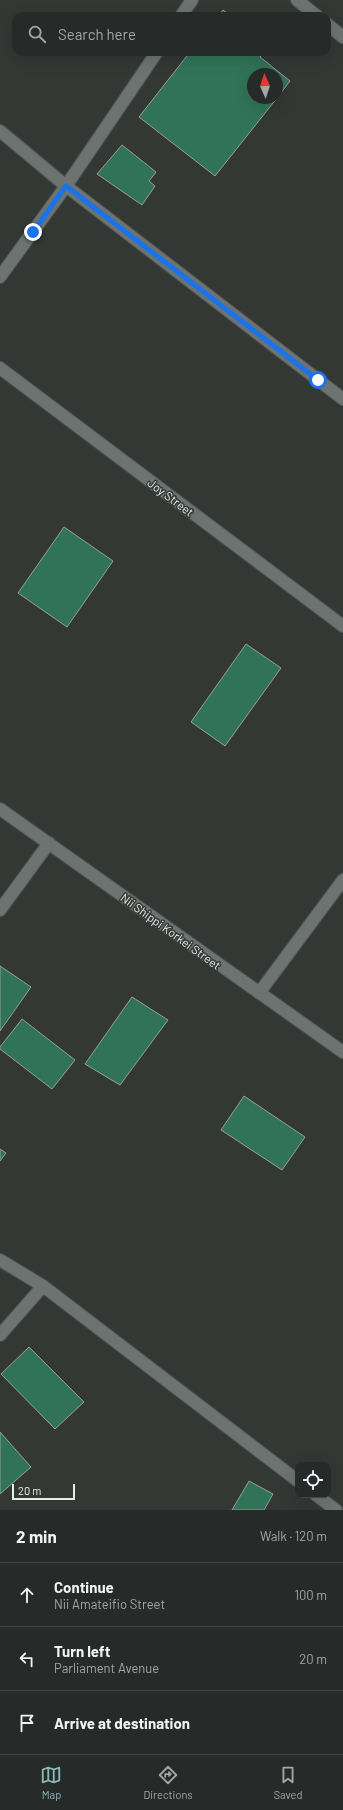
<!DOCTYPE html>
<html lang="en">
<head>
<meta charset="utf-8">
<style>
	body { margin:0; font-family:Barlow,sans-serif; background:#2e3230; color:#f1f3f6 }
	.controls { position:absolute; right:12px; bottom:12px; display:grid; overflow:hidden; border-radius:8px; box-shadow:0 4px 16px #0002 }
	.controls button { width:36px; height:36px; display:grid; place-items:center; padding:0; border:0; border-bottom:1px solid #424645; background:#262a28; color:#f1f3f6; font:20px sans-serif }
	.compass { position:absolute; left:247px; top:68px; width:36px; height:36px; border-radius:50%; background:#262a28; box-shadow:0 4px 16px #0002; rotate:357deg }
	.scale { position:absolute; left:12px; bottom:10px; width:63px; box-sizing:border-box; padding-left:4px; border:2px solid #e9eceb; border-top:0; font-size:11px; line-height:14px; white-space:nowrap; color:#e9eceb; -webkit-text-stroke:3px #333835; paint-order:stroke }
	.stop { position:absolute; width:12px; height:12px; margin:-9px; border:3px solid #1a73e8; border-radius:50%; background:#fff }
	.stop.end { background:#1a73e8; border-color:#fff; box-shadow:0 1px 4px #0008 }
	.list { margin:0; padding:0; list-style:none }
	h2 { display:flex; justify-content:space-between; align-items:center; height:52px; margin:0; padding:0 16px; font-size:17px }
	h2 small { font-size:13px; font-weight:400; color:#a4a7a8 }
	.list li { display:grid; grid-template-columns:26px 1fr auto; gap:12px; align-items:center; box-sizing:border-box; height:64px; padding:0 16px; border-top:1px solid #424645 }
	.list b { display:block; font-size:15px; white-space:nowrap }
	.list p { margin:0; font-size:13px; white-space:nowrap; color:#a4a7a8 }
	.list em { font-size:13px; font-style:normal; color:#a4a7a8 }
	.icon { flex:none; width:22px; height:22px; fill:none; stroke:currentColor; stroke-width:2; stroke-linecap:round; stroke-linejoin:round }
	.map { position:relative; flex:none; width:343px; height:1510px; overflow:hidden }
	.search { position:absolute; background:#262a28; box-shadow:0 4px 16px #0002; left:12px; right:12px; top:12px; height:44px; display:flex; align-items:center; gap:10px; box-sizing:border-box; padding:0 14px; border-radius:12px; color:#a4a7a8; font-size:15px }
	.sheet { height:244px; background:#262a28 }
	nav { display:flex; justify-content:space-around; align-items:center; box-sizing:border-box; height:56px; border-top:1px solid #424645; background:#262a28; font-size:11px; color:#a4a7a8 }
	nav a { display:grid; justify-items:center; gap:2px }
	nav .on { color:#8bbbb9 }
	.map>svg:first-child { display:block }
	.building { fill:#317359; stroke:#989e9b }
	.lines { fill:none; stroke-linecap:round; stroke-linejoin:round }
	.minor-casing { stroke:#505453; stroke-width:14 }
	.minor { stroke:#6d7370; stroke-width:12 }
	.route { stroke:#1a73e8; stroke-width:5 }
	.labels { text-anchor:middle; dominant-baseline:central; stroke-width:3; stroke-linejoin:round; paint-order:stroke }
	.street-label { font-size:12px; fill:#e9eceb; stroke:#333835 }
</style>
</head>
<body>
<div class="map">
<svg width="343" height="1510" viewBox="0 0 343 1510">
	<rect width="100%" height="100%" fill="#333835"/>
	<path class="building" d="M223,10L231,16H218Z
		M190,52H264L260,57L290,81L277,98V74H253V98H277L215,176L139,117Z
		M122,145L156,172L149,181L155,186L142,205L97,174Z
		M64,527L113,561L67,627L18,593Z
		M246,644L281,668L225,746L191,722Z
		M0,966L31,987L0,1031Z
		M132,997L168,1020L120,1085L85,1064Z
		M22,1019L75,1060L52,1089L0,1049V1047Z
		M244,1096L305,1137L282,1170L221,1130Z
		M0,1149L6,1153L0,1161Z
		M29,1347L84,1402L55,1429L1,1374Z
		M0,1432L31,1467L0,1494Z
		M249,1481L273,1494L264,1510H232Z"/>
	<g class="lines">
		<g class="minor-casing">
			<path id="minor" d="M297,0L317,16
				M181,16L192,0
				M327,24L343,37
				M0,131L66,186L343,399
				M0,277L66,186L157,52
				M0,368L343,626
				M0,809L343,1052
				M0,910L49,843
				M259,993L343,880
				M0,1260L43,1286L298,1481
				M0,1335L43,1286
				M316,1495L336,1510"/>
		</g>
		<use href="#minor" class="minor"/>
	</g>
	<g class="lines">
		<path class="route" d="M33,232L66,186L318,380"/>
	</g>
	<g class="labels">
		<g class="street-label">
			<text transform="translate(171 497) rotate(37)">Joy Street</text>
			<text transform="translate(171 931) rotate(36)">Nii Shippi Korkei Street</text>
		</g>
	</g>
</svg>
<div class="controls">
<button><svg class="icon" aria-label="locate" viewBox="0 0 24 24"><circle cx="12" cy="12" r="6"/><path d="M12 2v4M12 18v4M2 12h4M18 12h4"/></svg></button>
</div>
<svg class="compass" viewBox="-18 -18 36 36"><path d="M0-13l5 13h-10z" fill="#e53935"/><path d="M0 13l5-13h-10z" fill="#a4a7a8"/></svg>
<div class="scale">20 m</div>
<div class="stop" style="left:318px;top:380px"></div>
<div class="stop end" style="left:33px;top:232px"></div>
<div class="search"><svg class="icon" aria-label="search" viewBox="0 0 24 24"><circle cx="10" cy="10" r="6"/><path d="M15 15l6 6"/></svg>Search here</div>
</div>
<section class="sheet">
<h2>2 min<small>Walk · 120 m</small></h2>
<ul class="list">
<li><svg class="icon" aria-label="ahead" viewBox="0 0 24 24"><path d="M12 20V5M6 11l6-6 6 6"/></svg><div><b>Continue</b><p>Nii Amateifio Street</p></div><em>100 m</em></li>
<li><svg class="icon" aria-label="left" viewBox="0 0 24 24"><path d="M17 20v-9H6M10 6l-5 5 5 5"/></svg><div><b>Turn left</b><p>Parliament Avenue</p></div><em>20 m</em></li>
<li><svg class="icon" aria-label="arrive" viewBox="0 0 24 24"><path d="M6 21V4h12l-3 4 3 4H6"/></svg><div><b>Arrive at destination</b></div></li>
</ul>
</section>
<nav>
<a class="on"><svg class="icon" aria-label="map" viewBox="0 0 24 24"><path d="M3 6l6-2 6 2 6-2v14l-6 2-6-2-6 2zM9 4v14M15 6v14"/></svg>Map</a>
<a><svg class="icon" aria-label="directions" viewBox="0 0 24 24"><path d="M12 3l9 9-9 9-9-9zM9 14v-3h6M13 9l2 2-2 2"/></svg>Directions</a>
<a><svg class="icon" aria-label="saved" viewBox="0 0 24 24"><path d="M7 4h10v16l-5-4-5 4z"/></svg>Saved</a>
</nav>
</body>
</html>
